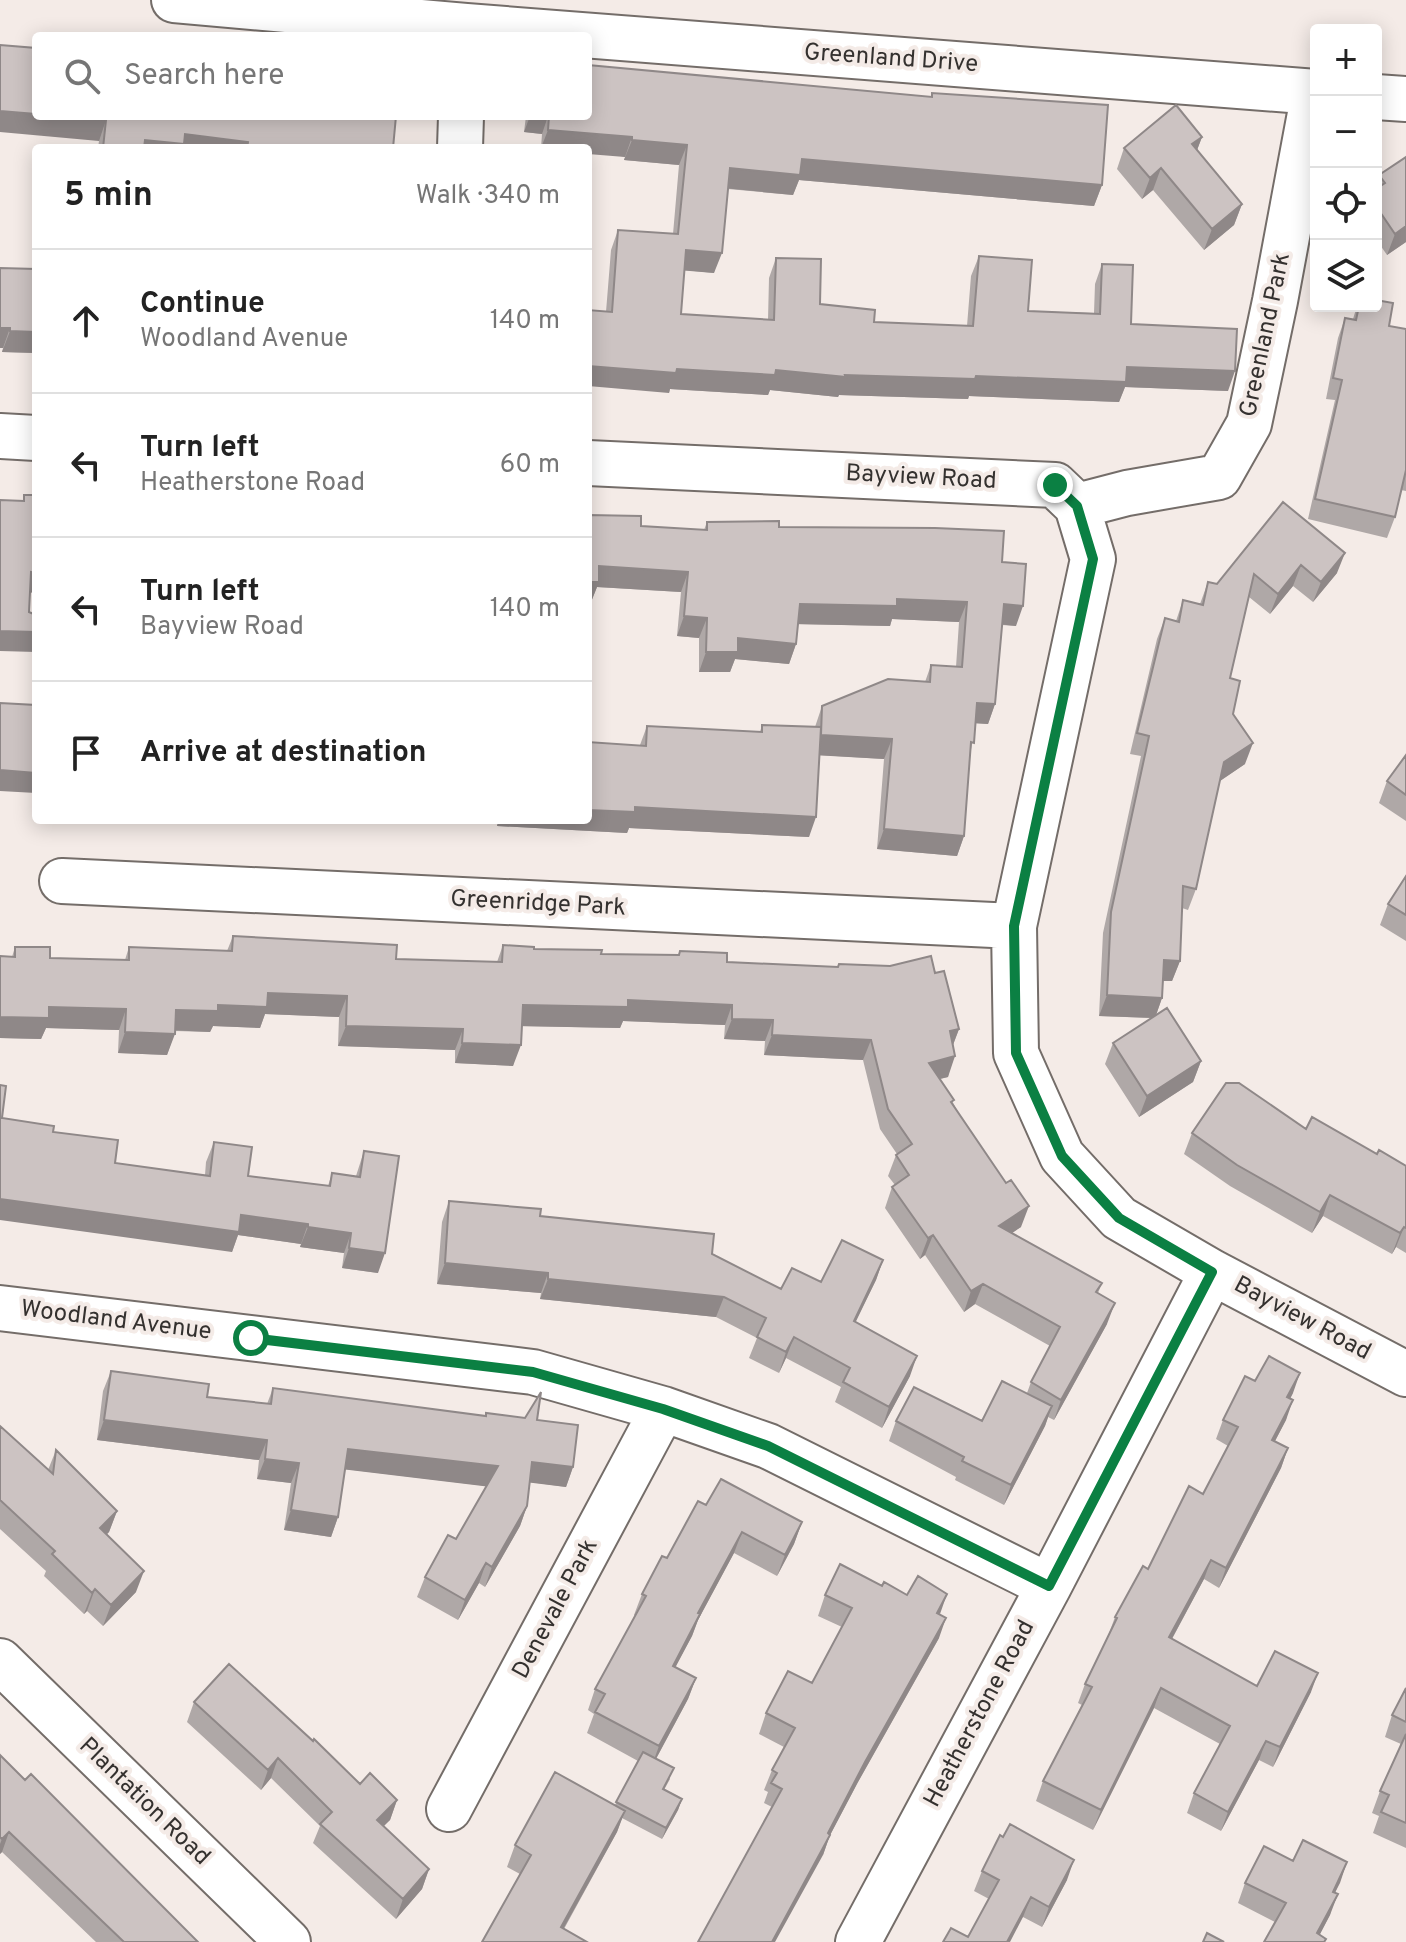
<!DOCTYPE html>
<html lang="en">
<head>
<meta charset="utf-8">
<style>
	body { margin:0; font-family:Overpass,sans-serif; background:#f6f6f6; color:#222 }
	.controls { position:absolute; right:24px; top:24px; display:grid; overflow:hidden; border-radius:8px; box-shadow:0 4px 20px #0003 }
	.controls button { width:72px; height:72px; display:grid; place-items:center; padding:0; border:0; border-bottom:2px solid #e0e0e0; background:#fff; color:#222; font:40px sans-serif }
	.stop { position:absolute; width:24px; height:24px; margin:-18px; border:6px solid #0b8043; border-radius:50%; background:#fff }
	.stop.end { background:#0b8043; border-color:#fff; box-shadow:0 2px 8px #0008 }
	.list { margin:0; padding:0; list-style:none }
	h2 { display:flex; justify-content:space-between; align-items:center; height:104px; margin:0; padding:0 32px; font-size:34px }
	h2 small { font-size:26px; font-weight:400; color:#767676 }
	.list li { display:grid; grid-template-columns:52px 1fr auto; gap:24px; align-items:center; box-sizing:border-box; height:144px; padding:0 32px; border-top:2px solid #e0e0e0 }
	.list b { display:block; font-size:30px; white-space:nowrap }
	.list p { margin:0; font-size:26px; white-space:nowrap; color:#767676 }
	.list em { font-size:26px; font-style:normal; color:#767676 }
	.icon { flex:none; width:44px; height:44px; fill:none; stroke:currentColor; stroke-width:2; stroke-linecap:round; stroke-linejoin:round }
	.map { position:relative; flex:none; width:1406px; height:1942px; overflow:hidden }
	.search { position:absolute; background:#fff; box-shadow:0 4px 20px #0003; left:32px; top:32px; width:560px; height:88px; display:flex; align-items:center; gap:20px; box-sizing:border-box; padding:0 28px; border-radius:8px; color:#767676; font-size:30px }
	.panel { position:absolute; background:#fff; box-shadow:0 4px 20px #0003; left:32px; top:144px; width:560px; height:680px; border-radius:8px }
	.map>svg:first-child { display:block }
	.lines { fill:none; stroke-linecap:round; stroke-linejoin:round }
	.minor-casing { stroke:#746d69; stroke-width:48 }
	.minor { stroke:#fff; stroke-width:44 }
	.wall { fill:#afa8a7 }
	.shaded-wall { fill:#8f8888 }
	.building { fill:#ccc3c2; stroke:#8f8888; stroke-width:2 }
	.route { stroke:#0b8043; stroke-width:10 }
	.labels { text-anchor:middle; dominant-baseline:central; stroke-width:8; stroke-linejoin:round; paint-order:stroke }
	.street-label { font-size:24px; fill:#34312f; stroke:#f4ebe7 }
</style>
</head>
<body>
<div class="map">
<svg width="1406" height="1942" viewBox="0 0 1406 1942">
	<rect width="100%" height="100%" fill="#f4ebe7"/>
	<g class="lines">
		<g class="minor-casing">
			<path id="minor" d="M174,0L466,26L1316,92
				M1376,97L1406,99
				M460,148L461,116
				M0,436L36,438
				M588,463L1055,485L1077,506L1093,559L1014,926L1016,1053L1062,1156L1119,1218L1212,1272L1406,1374
				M1077,506L1127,493L1219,477L1249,424L1275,301L1314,92
				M62,881L1014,926
				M0,1308L533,1372L663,1409L768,1446L1049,1586
				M0,1661L288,1942
				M449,1809L663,1409
				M858,1942L1049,1586L1212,1272"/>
		</g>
		<use href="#minor" class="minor"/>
	</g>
	<path class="wall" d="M0,45L393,148H98L99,141Z
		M932,93L1102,185L1094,206L799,180L793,195L728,189L714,273L684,270L681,314L768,320L769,278L776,258L820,304L874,322L967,326L971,276L979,256L1028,311L1094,313L1095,284L1102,264L1131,324L1228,391L1125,387L1119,402L969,396L968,399L839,395L838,397L770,390L768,395L670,389L669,393L606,312L611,250L618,230L673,234L679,165L624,160L625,157L588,148H541L542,134L524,132L526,116H588L931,96Z
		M1202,137L1197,150L1242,204L1234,225L1204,250L1153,190L1142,199L1117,169L1124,148Z
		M1406,157V242L1387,255L1376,239V184L1379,175Z
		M0,268L36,269V353L2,352L3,348H0Z
		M1357,306H1376L1389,326L1406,329V491L1401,490L1395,517L1387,538L1308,519L1335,400L1326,399L1338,338L1345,318L1353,319Z
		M1283,502L1337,573L1313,602L1293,586L1270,614L1249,597L1230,678L1233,714L1245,764L1220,781L1196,889L1188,910L1182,908L1180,961L1172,981H1163L1162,998L1156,1015L1201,1061L1193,1082L1139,1117L1105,1064L1113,1043L1151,1018L1099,1016L1103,933L1141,756L1130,754L1157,639L1165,618L1176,621L1183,600L1200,604L1208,582L1217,584Z
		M588,515L641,526L704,530L707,522L779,527L1002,562L1016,626L1002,625L995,704L988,724L976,723L970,755L964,836L957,856L877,849L884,759L819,755L809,837L629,828L627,833L497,826L498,820H588L640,745L647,726L760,732L762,725L815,727L822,706L925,682L931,665L956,667L959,622L892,619L890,626L798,624L796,644L789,664L735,659L730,672H699V638L677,636L681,592L597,587L591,602Z
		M1406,755V821L1379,803L1387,781Z
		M1406,876V941L1380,925L1388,904Z
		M233,936L396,959L497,962L503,945L534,949L601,954L678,955L680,951L727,962L837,967L839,964L935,973L959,1029L953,1045L948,1077L940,1079L1021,1227L1012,1233L1102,1283L1098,1293L1107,1324L1054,1420L1048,1417L1045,1426L1004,1505L955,1480L956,1477L889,1441L896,1421H982L1027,1393L1031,1382L1050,1346L975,1304L964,1312L925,1255L920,1259L885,1208L892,1187L895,1185L888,1176L896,1155L897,1154L880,1129L863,1060L764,1055L765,1041L724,1039L725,1025L623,1021L620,1028L522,1026L513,1066L455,1063V1050L338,1046L339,1017L265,1014L260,1028L213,1026L210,1032L175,1031L167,1055L118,1053L119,1030L46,1028L41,1039L0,1038V956L12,957L15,947L50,958L125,960L129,947L227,951Z
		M2,1118L53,1132L115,1163L205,1175L206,1162L214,1142L248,1176L328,1186L332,1173L356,1176L364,1151L378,1273L342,1268L344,1253L300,1247L301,1244L238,1235L232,1252Z
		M1306,1129L1406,1166V1253L1396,1247L1392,1254L1323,1216L1312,1233L1230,1186L1184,1154L1192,1133Z
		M449,1201L540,1216L712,1254L781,1289L821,1282L883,1260L876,1280L855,1322L910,1376L882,1428L835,1402L841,1387L786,1358L779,1373L749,1358L757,1338L716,1317L540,1299L541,1293L437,1284L442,1222Z
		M111,1371L207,1397L267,1404L273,1388L485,1416L537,1420L573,1467L566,1487L530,1482L527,1506L520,1526L485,1587L479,1583L458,1620L417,1597L425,1577L456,1539L487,1486L345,1469L338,1517L331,1537L284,1530L291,1483L257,1479L259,1460L97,1440L103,1391Z
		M1293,1393L1290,1399L1286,1420L1275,1441L1288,1448L1281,1468L1219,1588L1204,1579L1172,1639L1257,1686L1311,1692L1273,1767L1259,1760L1221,1831L1187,1813L1194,1793L1220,1744L1154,1708L1093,1830L1036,1801L1043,1781L1082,1705L1078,1703L1085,1684L1108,1636L1115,1617L1148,1569L1203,1494L1228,1446L1216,1439L1223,1420Z
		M0,1426L48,1470L56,1450L117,1511L109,1532L107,1534L136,1592L103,1626L87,1611L84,1614L44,1576L46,1571L0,1529Z
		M706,1505L802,1522L794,1544L777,1576L734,1553L698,1620L692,1636L675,1667L696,1678L688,1699L656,1759L670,1779L664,1790L682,1799L678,1810L662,1839L622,1818L617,1832L564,1929L482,1942L520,1874L507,1867L515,1845L615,1805L638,1761L587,1733L594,1714L588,1710L595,1689L635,1616L634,1615L642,1594Z
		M882,1586L940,1614L939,1638L858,1782L830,1835L823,1855L772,1807L764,1803L768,1792L764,1790L772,1770L784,1747L759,1734L766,1713L812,1683L842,1627L818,1616L825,1595Z
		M1406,1688V1848L1373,1833L1379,1816L1372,1813L1380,1791L1401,1744L1385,1737L1392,1715Z
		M194,1702L360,1784L397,1800L390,1820L383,1826L429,1869L422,1889L396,1919L313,1843L320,1826L271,1778L261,1790L187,1722Z
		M0,1755L25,1780L198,1942H96L2,1852L0,1854Z
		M1293,1861L1347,1862L1335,1893L1330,1915L1319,1935L1326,1939L1325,1942H1264L1275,1922L1238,1903L1245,1883Z
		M982,1871L1067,1880L1042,1927L1023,1917L968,1937L989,1899L974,1891Z"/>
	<path class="shaded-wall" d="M0,111L36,114V116H58L106,120L99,141L0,132Z
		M530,116H548L542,134L524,132Z
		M548,130L632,137L625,157L588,154V148H541Z
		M185,134L248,142L246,148H142L145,140Z
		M1202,137L1194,158L1192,144Z
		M632,140L687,145L679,165L624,160Z
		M802,159L1102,185L1094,206L799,180L793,195L723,188L730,168Z
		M1161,168L1153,190L1142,199L1150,178Z
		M1242,204L1234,225L1204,250L1212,229Z
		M1406,226V242L1387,255L1395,234Z
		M686,250L722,253L714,273L678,270Z
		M0,328H10L3,348H0Z
		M10,331L36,332V353L2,352Z
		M588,366L776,370L845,375L976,376L1127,367L1235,371L1228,391L1125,387L1119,402L969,396L968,399L839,395L838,397L770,390L768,395L670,389L669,393L588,386Z
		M1345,553L1337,573L1313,602L1321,582Z
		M1301,565L1293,586L1270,614L1278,594Z
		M599,566L688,572L681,592L597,587L591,602H588V582Z
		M31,572L36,573V593L24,592Z
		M897,599L967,602L959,622L892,619L890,626L792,624L800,604Z
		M1004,604L1023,606L1016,626L997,624Z
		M684,616L707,618L699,638L677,636Z
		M0,631L36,632V652L0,651Z
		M738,638L796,644L789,664L735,659L730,672H699L706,652Z
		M977,703L995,704L988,724L970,723Z
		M821,735L892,739L884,759L813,755Z
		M1253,743L1245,764L1217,783L1224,762Z
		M0,770L36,773V793L0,791Z
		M635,807L816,817L809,837L629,828L627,833L497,826L499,820H588V810Z
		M884,829L964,836L957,856L877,849Z
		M1164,960L1180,961L1172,981H1157Z
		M268,993L347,996L339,1017L265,1014L260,1028L213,1026L210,1032L168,1030L176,1010L218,1005Z
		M1107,995L1162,998L1155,1018L1099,1016Z
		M628,1000L732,1005L725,1025L623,1021L620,1028L515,1026L523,1005Z
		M49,1007L126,1009L119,1030L46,1028L41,1039L0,1038V1017Z
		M732,1019L773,1020L765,1041L724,1039Z
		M346,1026L463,1029L455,1050L338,1046Z
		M959,1029L951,1050L950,1031Z
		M125,1032L175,1034L167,1055L118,1053Z
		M772,1035L871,1040L863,1060L764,1055Z
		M462,1043L521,1045L513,1066L455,1063Z
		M955,1056L948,1077L922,1083L929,1063Z
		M1201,1061L1193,1082L1139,1117L1147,1096Z
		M1330,1195L1323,1216L1312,1233L1320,1212Z
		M0,1199L241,1215L308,1224L301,1244L238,1235L232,1252L0,1220Z
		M1029,1206L1021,1227L991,1247L999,1226Z
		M308,1227L351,1233L344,1253L300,1247Z
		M1404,1227L1396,1247L1392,1254L1400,1233Z
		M933,1235L925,1255L920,1259L928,1238Z
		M349,1248L385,1253L378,1273L342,1268Z
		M883,1260L876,1280L846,1342L854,1321Z
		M445,1263L548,1273L541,1293L437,1284Z
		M548,1279L724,1297L716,1317L540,1299Z
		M983,1284L975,1304L964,1312L971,1291Z
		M1115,1303L1107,1324L1054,1420L1061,1400Z
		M794,1337L786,1358L779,1373L786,1352Z
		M917,1356L910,1376L882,1428L889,1407Z
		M1300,1373L1293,1393L1280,1417L1287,1397Z
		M1293,1400L1286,1420L1265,1460L1272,1440Z
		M1052,1406L1045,1426L1004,1505L1011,1485Z
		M104,1420L267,1440L259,1460L97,1440Z
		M1288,1448L1281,1468L1219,1588L1226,1568Z
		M348,1449L498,1466L491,1487L341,1469Z
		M265,1459L299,1463L291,1483L257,1479Z
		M532,1462L573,1467L566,1487L525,1482Z
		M527,1506L520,1526L485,1587L492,1567Z
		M291,1510L338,1517L331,1537L284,1530Z
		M117,1511L109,1532L92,1549L100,1528Z
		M802,1522L794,1544L777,1576L785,1555Z
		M742,1532L734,1553L698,1620L692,1636L665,1687L673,1666L698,1613Z
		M1211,1560L1204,1579L1162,1657L1169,1637Z
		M486,1563L479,1583L458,1620L465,1600Z
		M144,1571L136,1592L103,1626L111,1605Z
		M95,1589L87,1611L84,1614L92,1593Z
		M947,1594L940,1614L937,1613Z
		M946,1618L939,1638L858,1782L827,1841L830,1835L823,1855L775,1942H772L865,1762Z
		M1318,1673L1311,1692L1273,1767L1280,1747Z
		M696,1678L688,1699L651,1768L659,1746Z
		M1161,1688L1154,1708L1093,1830L1101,1810Z
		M1266,1741L1259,1760L1221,1831L1228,1812Z
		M278,1758L271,1778L261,1790L268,1770Z
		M682,1799L678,1810L662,1839L666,1828Z
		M397,1800L390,1820L370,1840L377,1820Z
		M625,1811L617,1832L556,1942L561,1927Z
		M9,1832L2,1852L0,1854V1844L2,1839Z
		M1074,1860L1067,1880L1042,1927L1049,1907Z
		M1347,1862L1340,1883L1325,1912L1333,1892Z
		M429,1869L422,1889L396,1919L403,1899Z
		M1338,1894L1330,1915L1316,1942L1317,1933Z
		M1031,1897L1023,1917L1010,1942H1007Z"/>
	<path class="building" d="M0,45L36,48V114L0,111Z
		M588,65L932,97V93L1108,105L1102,185L802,159L800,175L730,168L722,253L686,250L681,314L774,320L776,258L821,259L820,304L875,310L874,322L973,326L979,256L1032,260L1028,311L1100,314L1102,264L1133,265L1131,324L1237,329L1235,371L1127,367L1126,382L976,376L975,379L845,375L846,377L776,370L775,375L677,369L676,373L588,366V310L612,312L618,230L678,234L687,145L632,140V137L548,130L549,116H588Z
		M1176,105L1202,137L1192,144L1242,204L1212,229L1161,168L1150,178L1124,148Z
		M58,116H396L393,148H247L248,142L185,134L184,144L145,140L144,148H103L106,120Z
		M1406,157V226L1395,234L1376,206V189L1385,183L1379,175Z
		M0,268L36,269V332L10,331V328H0Z
		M1376,300L1393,303L1389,326L1406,329V470L1395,517L1315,499L1342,380L1333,378L1345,318L1356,320L1359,306H1376Z
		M24,495H36V573L31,572L29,612L36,615V632L0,631V500L24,501Z
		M1283,502L1345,553L1321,582L1301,565L1278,594L1254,574L1230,678L1240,681L1233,714L1253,743L1224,762L1196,889L1183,886L1180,961L1164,960L1162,998L1107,995L1111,912L1149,736L1137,733L1165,618L1179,622L1183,600L1203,605L1208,582L1217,584Z
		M588,515L641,516V526L707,530V522L779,521V527L935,528L1004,531L1002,562L1026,564L1023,606L1004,604L995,704L977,703L974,743L971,742L964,836L884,829L892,739L821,735L822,706L888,679L930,682L931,665L962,667L967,602L897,599V606L800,604L796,644L738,638V652H706L707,618L684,616L688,572L599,566V582H588Z
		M0,703L36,705V773L0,770Z
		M762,725L821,727L816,817L635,807V812L588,810V742L646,746L647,726L762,732Z
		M1406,755V795L1387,781Z
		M1406,876V915L1388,904Z
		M233,936L397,945L396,959L502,962L503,945L534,947V949L602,950L601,954L679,955L680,951L727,953V962L838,967L839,964L890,966L931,956L935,973L944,971L959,1029L950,1031L955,1056L929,1063L954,1100L951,1102L1006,1183L1011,1180L1029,1206L999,1226L1102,1283L1096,1292L1115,1303L1061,1400L1031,1382L1060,1327L983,1284L971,1291L933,1235L928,1238L892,1187L909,1175L896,1155L912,1144L888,1109L871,1040L772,1035L773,1020L732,1019V1005L628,1000V1007L523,1005L521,1045L462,1043L463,1029L346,1026L347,996L268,993L267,1007L218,1005V1011L176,1010L175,1034L125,1032L126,1009L49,1007V1018L0,1017V956L15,957V947H50V958L129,960V947L232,951Z
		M1167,1008L1201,1061L1147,1096L1113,1043Z
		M1226,1083H1239L1306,1129L1312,1117L1377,1154L1379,1150L1406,1166V1228L1404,1227L1400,1233L1330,1195L1320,1212L1237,1165L1192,1133Z
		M0,1085L6,1086L2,1118L54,1126L53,1132L118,1140L115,1163L210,1176L214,1142L252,1147L248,1176L330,1186L332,1173L360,1177L364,1151L399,1156L385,1253L349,1248L351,1233L308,1227V1224L241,1215L239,1232L0,1199Z
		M449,1201L541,1209L540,1216L714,1234L712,1254L781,1289L792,1268L821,1282L842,1240L883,1260L854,1321L917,1356L889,1407L843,1382L850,1368L794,1337L786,1352L757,1337L766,1318L724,1297L548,1279V1273L445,1263Z
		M1269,1356L1300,1373L1287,1397L1293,1400L1272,1440L1288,1448L1226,1568L1211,1560L1169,1637L1257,1686L1275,1651L1318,1673L1280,1747L1266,1741L1228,1812L1194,1793L1230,1726L1161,1688L1101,1810L1043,1781L1092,1687L1085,1684L1117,1618L1115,1617L1143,1566L1148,1569L1189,1486L1203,1494L1238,1427L1223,1420L1245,1376L1255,1381Z
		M111,1371L209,1384L207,1397L271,1404L273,1388L486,1416V1413L525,1418L541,1392L537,1420L578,1425L573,1467L532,1462L527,1506L492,1567L486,1563L465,1600L425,1577L448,1535L456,1539L498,1466L348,1449L338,1517L291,1510L299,1463L265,1459L267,1440L104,1420Z
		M1002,1381L1052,1406L1011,1485L962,1461L964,1457L896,1421L914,1387L982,1421Z
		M0,1426L53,1474L56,1450L117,1511L100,1528L144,1571L111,1605L95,1589L92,1593L52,1554L55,1551L0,1500Z
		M721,1479L802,1522L785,1555L742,1532L698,1613L700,1614L673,1666L696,1678L659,1746L595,1712L605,1694L595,1689L646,1596L642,1594L662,1556L667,1558L698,1501L706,1505Z
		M840,1564L882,1586L884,1582L907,1595L918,1576L947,1594L937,1613L946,1618L865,1762L828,1833L830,1835L772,1942H698L782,1789L771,1783L777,1773L772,1770L795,1728L766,1713L788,1671L812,1683L852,1608L825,1595Z
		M229,1664L313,1741L314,1739L360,1784L370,1773L397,1800L377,1820L429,1869L403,1899L320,1824L332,1812L278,1758L268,1770L194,1702Z
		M1406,1688V1722L1392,1715Z
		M1406,1734V1823L1381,1812L1389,1795L1380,1791Z
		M643,1752L674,1768L663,1789L682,1799L666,1828L616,1802Z
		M0,1755L25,1780L31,1774L198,1942H124L9,1832L2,1839L0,1837Z
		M555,1772L625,1811L561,1927L587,1942H482L531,1855L515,1845Z
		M1010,1824L1074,1860L1049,1907L1031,1897L1007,1942H943L951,1928L968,1937L999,1880L982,1871L1000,1835L1003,1837Z
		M1303,1840L1347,1862L1333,1892L1338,1894L1317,1933L1326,1939L1324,1942H1264L1286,1903L1245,1883L1264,1846L1293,1861Z
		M1207,1933L1224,1942H1203Z"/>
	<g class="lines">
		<path class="route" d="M251,1338L533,1372L663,1409L768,1446L1049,1586L1212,1272L1119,1218L1062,1156L1016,1053L1014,926L1093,559L1077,506L1055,485"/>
	</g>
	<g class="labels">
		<g class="street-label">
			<text transform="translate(891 59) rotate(4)">Greenland Drive</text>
			<text transform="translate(1266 335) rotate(-78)">Greenland Park</text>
			<text transform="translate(921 478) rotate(3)">Bayview Road</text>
			<text transform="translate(538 904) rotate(3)">Greenridge Park</text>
			<text transform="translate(1302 1319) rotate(28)">Bayview Road</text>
			<text transform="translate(116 1321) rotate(7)">Woodland Avenue</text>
			<text transform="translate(556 1609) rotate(-62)">Denevale Park</text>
			<text transform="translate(980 1714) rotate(-62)">Heatherstone Road</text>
			<text transform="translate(144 1802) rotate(44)">Plantation Road</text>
		</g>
	</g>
</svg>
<div class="controls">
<button>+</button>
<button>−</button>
<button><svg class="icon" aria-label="locate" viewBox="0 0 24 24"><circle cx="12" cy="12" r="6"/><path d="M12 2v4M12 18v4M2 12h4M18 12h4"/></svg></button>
<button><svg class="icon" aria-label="layers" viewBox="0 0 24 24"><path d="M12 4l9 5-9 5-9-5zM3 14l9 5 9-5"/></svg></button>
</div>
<div class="stop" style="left:251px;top:1338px"></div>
<div class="stop end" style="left:1055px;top:485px"></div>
<div class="search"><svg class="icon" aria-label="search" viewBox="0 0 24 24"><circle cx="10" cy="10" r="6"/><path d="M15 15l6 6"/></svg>Search here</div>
<section class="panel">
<h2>5 min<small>Walk · 340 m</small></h2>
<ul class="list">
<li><svg class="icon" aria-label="ahead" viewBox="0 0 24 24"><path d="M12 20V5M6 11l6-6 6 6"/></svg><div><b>Continue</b><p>Woodland Avenue</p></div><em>140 m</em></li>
<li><svg class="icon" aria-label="left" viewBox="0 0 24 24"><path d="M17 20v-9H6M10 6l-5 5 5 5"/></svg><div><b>Turn left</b><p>Heatherstone Road</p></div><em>60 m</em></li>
<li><svg class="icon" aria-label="left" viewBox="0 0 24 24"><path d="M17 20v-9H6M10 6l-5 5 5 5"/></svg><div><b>Turn left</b><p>Bayview Road</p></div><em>140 m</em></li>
<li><svg class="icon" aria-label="arrive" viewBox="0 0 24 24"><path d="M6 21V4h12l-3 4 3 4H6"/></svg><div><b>Arrive at destination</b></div></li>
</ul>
</section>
</div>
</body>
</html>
